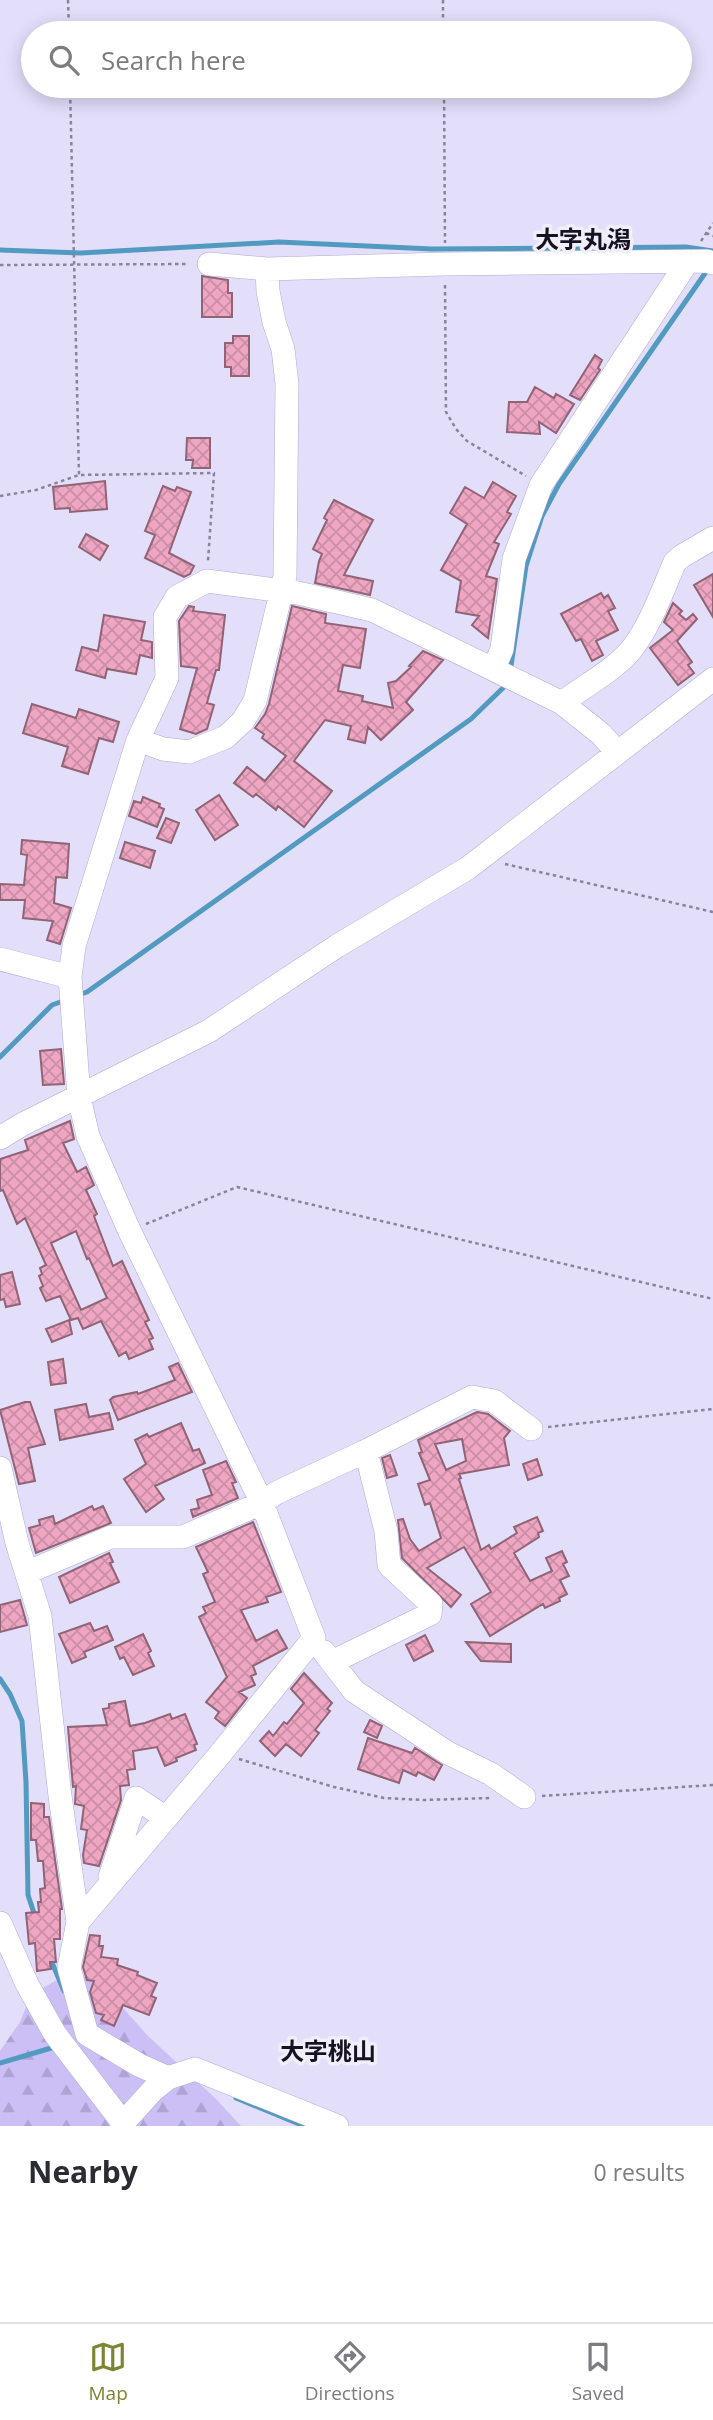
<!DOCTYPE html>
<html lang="en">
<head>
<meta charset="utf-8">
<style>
	body { margin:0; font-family:"Open Sans","Noto Sans JP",sans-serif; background:#f2f2f3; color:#2b2b33 }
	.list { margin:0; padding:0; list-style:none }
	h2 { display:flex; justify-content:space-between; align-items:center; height:91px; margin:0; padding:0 28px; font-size:30px }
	h2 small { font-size:23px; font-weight:400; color:#7c7c81 }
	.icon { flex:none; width:38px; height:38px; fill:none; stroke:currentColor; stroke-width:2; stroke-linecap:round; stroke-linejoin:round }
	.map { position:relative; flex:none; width:713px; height:2126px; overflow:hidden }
	.search { position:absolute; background:#fff; box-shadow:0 4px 18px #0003; left:21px; right:21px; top:21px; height:77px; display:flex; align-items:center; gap:18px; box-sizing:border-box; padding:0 24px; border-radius:38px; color:#7c7c81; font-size:26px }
	.sheet { height:196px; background:#fff }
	nav { display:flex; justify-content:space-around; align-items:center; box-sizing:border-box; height:98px; border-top:2px solid #e1e1e2; background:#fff; font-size:19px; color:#7c7c81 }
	nav a { display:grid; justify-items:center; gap:4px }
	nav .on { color:#7d8531 }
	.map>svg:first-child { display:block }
	.forest { fill:url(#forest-firs) }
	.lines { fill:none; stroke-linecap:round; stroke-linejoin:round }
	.stream { stroke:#539ac1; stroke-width:5 }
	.building { fill:url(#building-cross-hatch); stroke:#906375; stroke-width:2; fill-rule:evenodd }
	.minor-casing { stroke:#b2a9d5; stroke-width:24 }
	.path { stroke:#88849b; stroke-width:2.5; stroke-dasharray:3.5 3.5; stroke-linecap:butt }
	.minor { stroke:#fff; stroke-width:23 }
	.labels { text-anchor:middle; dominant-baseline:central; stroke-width:7; stroke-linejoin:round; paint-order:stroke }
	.quarter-label { font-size:24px; font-weight:bold; fill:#161222; stroke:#f0eef8 }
</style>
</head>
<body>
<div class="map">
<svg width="713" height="2126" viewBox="0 0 713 2126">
	<defs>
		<pattern id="forest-firs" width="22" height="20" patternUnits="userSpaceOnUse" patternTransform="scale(1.75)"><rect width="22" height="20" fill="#cbbff5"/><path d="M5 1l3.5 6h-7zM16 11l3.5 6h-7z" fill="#aea3d2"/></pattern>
		<pattern id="building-cross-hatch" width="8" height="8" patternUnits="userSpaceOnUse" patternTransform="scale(1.75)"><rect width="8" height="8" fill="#eea6c2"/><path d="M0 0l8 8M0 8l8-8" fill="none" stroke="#cb8ea6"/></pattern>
	</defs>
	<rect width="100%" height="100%" fill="#e3defa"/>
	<path class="forest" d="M82,1975L107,1990L147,2035L216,2099L241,2126H0V2051L20,2022L31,1995L55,1981Z"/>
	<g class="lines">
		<path class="stream" d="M0,250L81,253L279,242L432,249L686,247L713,251
			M511,666L526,566L542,516L559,484L708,269
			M78,995L87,992L471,719L505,686
			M0,1057L52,1005L66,1000
			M0,1679L10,1694L22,1721L26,1782L28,1895L36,1919
			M50,1958L64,1991
			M0,2063L58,2046
			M236,2098L304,2126"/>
	</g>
	<path class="building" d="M202,276L228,280V293H232V317H202Z
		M233,336H249V376H231V367H225V343H233Z
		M595,355L602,360L598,368L600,370L580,400L570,395Z
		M535,387L554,398L556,394L574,404L556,433L539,422L540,434L507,432L509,402H527Z
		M187,438H210V468H192L193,460H186Z
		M105,481L107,509L70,512V508L55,509L53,487Z
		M493,482L516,496L507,512L511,514L494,542L499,544L486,576L497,579L488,638L472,625L479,616L456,612L461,581L441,570L467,524L450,513L465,487L484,498Z
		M163,486L175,491L177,487L191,492L169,553L194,566L190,574L184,577L145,558L155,535L145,531Z
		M334,500L373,520L344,575L373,581L370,595L315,583L319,561L322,554L313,549L327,520L324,518Z
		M86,534L108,546L100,560L79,547Z
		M713,574V617L694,585Z
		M601,593L604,598L608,595L615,608L608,611L618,630L596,641L603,655L592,661L581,639L576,641L561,614Z
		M673,603L682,611L679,614L686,620L693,614L697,619L677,641L692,662L688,665L694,673L678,685L650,648L673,630L664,622Z
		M189,606L194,607L193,611L225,615L219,670H216L207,703L214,705L207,729L196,734L180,729L197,668L181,666L179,621Z
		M292,606L326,614L325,623L366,629L360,668L343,665L338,691L363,696L362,701L393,708L388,683L396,681L411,667L409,666L423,651L443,660L406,702L413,710L381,740L368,727L365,743L348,739L351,726L325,720L294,761L332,791L304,827L278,806L276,810L256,794L253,797L234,783L247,767L265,781L286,756L262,738L264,734L255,728L265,714L269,704Z
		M104,615L145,622L141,640L152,642V658L140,655L136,674L107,669L105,678L76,670L82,647L98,651Z
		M32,704L76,718L79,709L119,722L113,742L99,738L88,774L62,766L68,747L23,733Z
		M219,795L238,825L215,840L196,810Z
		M143,797L160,804L159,807L164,809L157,827L129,816L134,801L141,803Z
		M166,818L179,823L171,843L157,838Z
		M22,840L69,844L67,878L56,877L54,903L71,908L60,944L47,940L53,921L23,918L25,900H0V884L24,885L27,855L21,854Z
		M125,842L155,851L150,868L120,858Z
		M61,1049L64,1084L43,1085L40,1051Z
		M70,1121L74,1139L63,1143L77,1172L86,1167L94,1185L86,1190L97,1214L94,1216L113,1266L122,1261L149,1320L145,1322L153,1338L149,1340L153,1349L129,1359L126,1352L119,1356L101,1321L83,1329L78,1318L71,1320L60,1296L46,1301L40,1288L43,1286L39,1276L42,1274L40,1268L46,1265L25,1218L17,1224L3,1190L0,1191V1159L28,1150L25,1140ZM76,1231L87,1259L89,1258L107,1298L81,1310L51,1243Z
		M12,1272L20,1304L6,1307L4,1299L0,1300V1275Z
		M69,1320L72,1334L52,1342L46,1329Z
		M63,1359L66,1383L51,1385L48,1362Z
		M178,1363L192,1392L118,1420L110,1400L113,1397L137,1392L138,1394L175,1380L169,1367Z
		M25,1402H30L45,1444L28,1448L35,1481L19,1484L0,1410Z
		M86,1404L89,1417L109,1413L113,1429L60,1440L55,1410Z
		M477,1412L488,1414L510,1431L504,1438L509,1465L459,1474L461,1478L459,1479L481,1550L489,1545L491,1549L517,1533L514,1527L537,1517L543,1531L538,1533L539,1537L514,1553L530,1581L552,1571L546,1558L562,1551L567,1562L563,1564L569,1576L560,1580L567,1594L559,1598L560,1601L545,1608L543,1604L490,1636L471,1604L491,1592L464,1547L427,1568L461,1595L451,1607L402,1558L398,1520L403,1519L410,1539L419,1551L441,1538L430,1503L425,1505L418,1484L430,1480L419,1453L422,1452L418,1440ZM462,1439L466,1461L446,1470L435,1444Z
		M181,1423L193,1451L199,1449L205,1463L155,1486L164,1499L146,1512L124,1479L146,1464L135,1440L147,1434L149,1437Z
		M390,1455L397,1475L387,1478L382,1458Z
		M537,1459L542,1475L528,1480L523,1464Z
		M226,1461L236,1482L232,1483L238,1498L193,1517L191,1510L199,1508L197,1500L212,1495L203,1470Z
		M92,1506L94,1510L103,1506L111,1523L36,1553L29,1528L40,1525L39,1520L53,1516L55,1524Z
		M253,1522L281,1592L266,1597L268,1602L241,1610L256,1641L277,1630L287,1648L253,1666L256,1674L251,1676L255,1685L239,1692L247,1698L225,1726L215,1718L219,1712L206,1702L227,1677L199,1617L206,1613L203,1607L215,1602L203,1574L208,1572L196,1547Z
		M109,1553L113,1562L110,1563L119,1582L70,1603L59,1577Z
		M20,1600L27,1625L0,1632V1605Z
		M90,1623L94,1631L107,1626L113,1640L84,1652L86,1657L72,1663L59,1634Z
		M143,1634L151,1651L148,1653L154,1666L133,1675L124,1657L120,1659L115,1647Z
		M425,1635L433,1651L414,1661L406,1645Z
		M466,1642L511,1644V1662L481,1661Z
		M304,1673L332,1703L327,1709L330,1711L315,1730L319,1733L301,1756L286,1744L275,1756L260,1741L269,1731L273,1736L284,1722L287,1724L304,1703L291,1689Z
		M125,1701L130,1726L145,1723L170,1714L172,1719L185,1714L197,1744L194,1745L196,1750L176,1758L177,1761L165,1766L157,1747L133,1751L135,1769L127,1770L129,1785L120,1786L121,1800L99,1866L84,1863L83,1855L87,1830L81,1829L84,1806L75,1804L76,1786L73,1787L68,1727L107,1725L103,1709L109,1708V1704Z
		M370,1720L382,1726L377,1738L364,1732Z
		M368,1738L412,1753L415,1748L442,1765L434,1780L418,1772L416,1776L403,1770L399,1783L358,1769Z
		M31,1803L44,1804V1817H49L62,1909H60V1939H54L56,1962H50L51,1969L37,1971L35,1943L29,1944L26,1913L39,1912L38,1902H41L40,1889L45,1888L43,1861H38L36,1840H31Z
		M90,1935L100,1936L99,1946H103L101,1957L118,1959L117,1965L138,1972L137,1975L157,1983L151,1996L156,1998L149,2015L123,2005L114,2026L101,2020L104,2015L96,2013L90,1992L94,1981L87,1980L83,1967Z"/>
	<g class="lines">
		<g class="minor-casing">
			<path id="minor" d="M209,264L267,269L444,264L707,261L713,263
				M494,668L502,649L514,559L541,485L688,261
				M562,703C584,686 613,671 631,650C650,627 663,589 675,562L682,556L713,538
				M138,740L163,749L189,752L226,737L243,721L255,701L285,576L287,384L283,349L274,322L268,291L267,269
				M0,959L70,977
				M0,1138L23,1124L209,1031L337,946L468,868L713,679
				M0,1468L17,1543L40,1616L60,1796L78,1922L221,1753L314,1638L262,1503L129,1230L88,1136L79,1097L70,977L74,946L138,740L167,678L165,617L177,597L207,581L298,593L372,610L562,703L601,734L617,752
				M28,1572L111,1537H183L262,1503L276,1493L366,1451L472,1397L494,1401L531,1429
				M324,1652L354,1691L448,1753L491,1774L524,1797
				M332,1662L430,1614L431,1604L389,1565L386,1531L366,1451
				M110,1877L136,1798L166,1818
				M78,1922L69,1968L87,2034L139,2065L168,2078
				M0,1923L27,1984L55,2034L123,2123L153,2090L168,2078L195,2069L337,2126"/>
		</g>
		<path class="path" d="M68,0L69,33
			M443,0V33
			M70,86L79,475
			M444,86L445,243
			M706,233L713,236
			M701,241L713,223
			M0,265L189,264
			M445,285L446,412L456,429L467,441L526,476
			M0,496L36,490L79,475L214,473L208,561
			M505,864L713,912
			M146,1224L237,1187L713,1299
			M548,1427L713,1409
			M239,1759L334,1787L384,1798L424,1800L490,1798
			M542,1796L713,1785"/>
		<use href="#minor" class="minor"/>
	</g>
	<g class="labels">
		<g class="quarter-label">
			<text x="583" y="238">大字丸潟</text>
			<text x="328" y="2050">大字桃山</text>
		</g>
	</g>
</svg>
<div class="search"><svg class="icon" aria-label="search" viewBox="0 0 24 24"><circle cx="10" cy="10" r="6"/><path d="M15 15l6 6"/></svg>Search here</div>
</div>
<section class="sheet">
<h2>Nearby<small>0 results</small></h2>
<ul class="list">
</ul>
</section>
<nav>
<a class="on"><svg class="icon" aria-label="map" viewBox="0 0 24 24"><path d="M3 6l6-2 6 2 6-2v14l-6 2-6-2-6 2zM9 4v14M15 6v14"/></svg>Map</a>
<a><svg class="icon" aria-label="directions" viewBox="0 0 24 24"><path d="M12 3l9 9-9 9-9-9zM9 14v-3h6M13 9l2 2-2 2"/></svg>Directions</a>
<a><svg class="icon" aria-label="saved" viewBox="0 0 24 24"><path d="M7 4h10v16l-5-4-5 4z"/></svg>Saved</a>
</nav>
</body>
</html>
